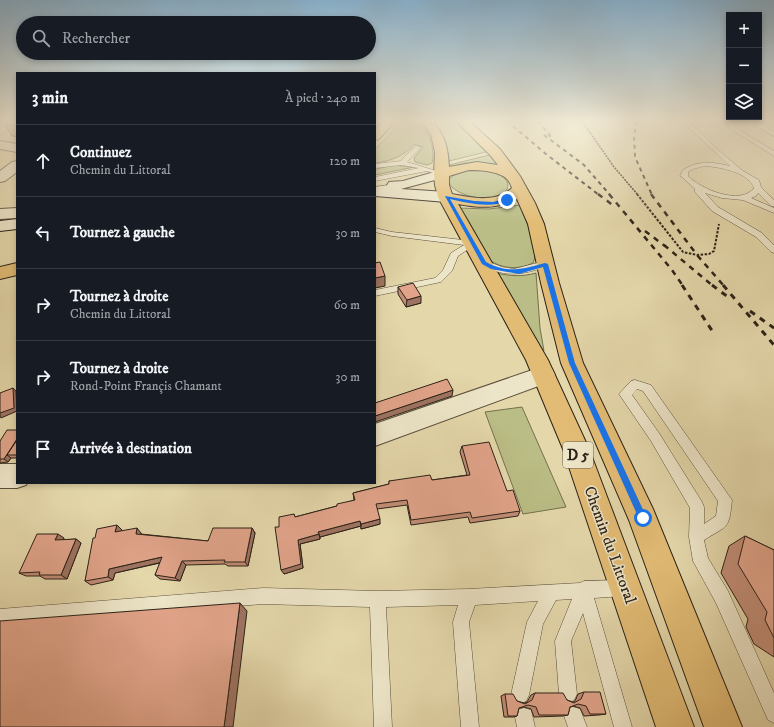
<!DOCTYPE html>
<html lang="fr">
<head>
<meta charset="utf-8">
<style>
	body { margin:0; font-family:"IM FELL DW Pica",serif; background:#20242c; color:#f1f3f6 }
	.controls { position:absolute; right:12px; top:12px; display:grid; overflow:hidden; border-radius:0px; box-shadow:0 2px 6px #0003 }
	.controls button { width:36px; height:36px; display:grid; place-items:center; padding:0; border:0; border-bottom:1px solid #363941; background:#171b24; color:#f1f3f6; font:20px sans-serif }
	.stop { position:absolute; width:12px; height:12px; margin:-9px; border:3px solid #1a73e8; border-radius:50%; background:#fff }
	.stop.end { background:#1a73e8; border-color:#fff; box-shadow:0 1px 4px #0008 }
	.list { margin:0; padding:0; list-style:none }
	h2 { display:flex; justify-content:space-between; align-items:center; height:52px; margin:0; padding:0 16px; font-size:17px }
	h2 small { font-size:13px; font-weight:400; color:#9ea1a6 }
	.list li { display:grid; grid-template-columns:26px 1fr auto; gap:12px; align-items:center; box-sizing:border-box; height:72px; padding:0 16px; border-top:1px solid #363941 }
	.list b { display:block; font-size:15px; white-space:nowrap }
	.list p { margin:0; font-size:13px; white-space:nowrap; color:#9ea1a6 }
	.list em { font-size:13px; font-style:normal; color:#9ea1a6 }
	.icon { flex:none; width:22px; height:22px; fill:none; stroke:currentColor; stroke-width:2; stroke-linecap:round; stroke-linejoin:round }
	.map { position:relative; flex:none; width:774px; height:727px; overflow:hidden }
	.search { position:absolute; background:#171b24; box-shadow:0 2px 6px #0003; left:16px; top:16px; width:360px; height:44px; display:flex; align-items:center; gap:10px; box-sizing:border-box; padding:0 14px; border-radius:22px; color:#9ea1a6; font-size:15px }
	.panel { position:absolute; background:#171b24; box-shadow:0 2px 6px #0003; left:16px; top:72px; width:360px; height:412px; border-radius:0px }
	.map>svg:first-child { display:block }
	.green { fill:#babd85; stroke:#73704e }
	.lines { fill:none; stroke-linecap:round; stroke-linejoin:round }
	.lane-casing { stroke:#5a4f3c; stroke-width:1 }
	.street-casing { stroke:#5a4f3c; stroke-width:2 }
	.secondary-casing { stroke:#2c2218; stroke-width:2 }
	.primary-casing { stroke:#2c2218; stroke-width:2 }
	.highway-casing { stroke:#2c2218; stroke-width:2 }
	.path-far1 { stroke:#2c2218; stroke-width:1.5; stroke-dasharray:2 1; stroke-linecap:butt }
	.path { stroke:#2c2218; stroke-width:2; stroke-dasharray:2.5 1.5; stroke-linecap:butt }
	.lane { fill:#ede5c8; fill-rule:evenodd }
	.street { fill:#ede5c8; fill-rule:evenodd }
	.secondary { fill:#ede5c8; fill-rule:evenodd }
	.primary { fill:#e2bc75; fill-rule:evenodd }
	.highway { fill:#e2bc75; fill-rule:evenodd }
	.rail-far2 { stroke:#2c2218; stroke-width:2; stroke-dasharray:4 4; stroke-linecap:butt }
	.rail-far1 { stroke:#2c2218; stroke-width:2.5; stroke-dasharray:5.5 5.5; stroke-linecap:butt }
	.rail { stroke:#2c2218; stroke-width:3; stroke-dasharray:6 6; stroke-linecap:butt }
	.wall { fill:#c28d77; stroke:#2c2218 }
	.shaded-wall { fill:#9e7361; stroke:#2c2218 }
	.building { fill:#e1a48a; stroke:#2c2218 }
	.route { fill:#1a73e8 }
	.labels { text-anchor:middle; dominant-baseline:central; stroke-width:3; stroke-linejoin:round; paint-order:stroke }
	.shield { fill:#ede5c8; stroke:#665c4d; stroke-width:1 }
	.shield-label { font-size:15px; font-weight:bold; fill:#2c2218 }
	.street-label { font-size:16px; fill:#2c2218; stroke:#ede5c8 }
</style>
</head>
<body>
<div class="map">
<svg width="774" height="727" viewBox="0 0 774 727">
	<rect width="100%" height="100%" fill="#e4d7aa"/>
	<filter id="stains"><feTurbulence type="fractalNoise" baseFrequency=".005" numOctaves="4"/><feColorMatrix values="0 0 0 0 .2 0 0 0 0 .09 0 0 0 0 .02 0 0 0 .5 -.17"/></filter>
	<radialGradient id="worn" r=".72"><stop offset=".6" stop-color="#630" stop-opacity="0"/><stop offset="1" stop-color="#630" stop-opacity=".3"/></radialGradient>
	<path class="green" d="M402,121H416C419,124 423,128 426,131C431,138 435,155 432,163L427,165L415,162L414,158L423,147L414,144C406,155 389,162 375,163V149Z
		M433,121H456L486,152L449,161L446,142Z
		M489,155L497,165L466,163L449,167V165Z
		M393,165L414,167L375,175V170L377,169Z
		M470,170C480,170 489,170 498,174C516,183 507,196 491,198C463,201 425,178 470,170Z
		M521,205C527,219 540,250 533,263C518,270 503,269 489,260L459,208L489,209Z
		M496,273C510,276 522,277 536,273L540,328L544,351H541Z
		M522,407L566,507L523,514L485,412Z"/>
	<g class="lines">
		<g class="lane-casing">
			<path id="lane" d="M11,121L17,122L0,135V130Z
				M682,121H689L718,150L743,171L759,180L761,187L774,200V206H771L758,193L756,196L751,198L774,208V213L743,200L722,198L705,193L718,207L762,233L774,245V253L771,252L756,237L712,211L695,192V189L682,177L680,176L683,170C698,160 713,162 730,166ZM705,166C719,167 749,172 754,188C740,206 701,189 688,176V172L693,169Z
				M724,121H731L736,128L774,151V156L732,130Z
				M747,121H755L774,132V136Z
				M416,146L421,147L407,162L443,173V175H439L427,171L375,181V177L419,168L401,165L375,168V164L401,161L405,156Z
				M403,183H406V187L375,191V187Z
				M375,228L392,232L472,241L476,244L458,256L452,271L441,282L375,296V290L435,278L443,270L451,253L464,245L392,236L375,232Z
				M484,260L502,267L514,269L545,261L549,264L548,266C522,275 506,278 481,265L480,263Z
				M635,380L651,385L732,500C729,530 728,525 704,540L708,558L728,591L774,693V723L768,720L716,603L693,561L689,537L690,508L651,441L619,394L631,381ZM637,389L643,391L718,501L716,516L704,524V507L702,502L659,433L632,395Z
				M623,580L629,582L631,588L629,594L623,596L594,598L632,727H614L583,613L571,641L577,694L574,700L568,703L562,700L559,694L555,641L572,599L556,600L543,624L529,695L526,701L520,704L514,701L511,695L527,622L538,601L475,605L469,622L479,727H461L453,622L458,605L386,607L392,727H374L370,607L263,604L0,625V609L263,588L378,591L469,589L580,583L584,581Z
				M573,707L580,709L587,727H568L564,716L566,709Z
				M524,708L531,710L535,727H517L515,717L517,710Z"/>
		</g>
		<g class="street-casing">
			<path id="street" d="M0,141L17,144V152L0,149Z
				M17,161V172L5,181L0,182V171L12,162Z
				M17,208V218L0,219V209Z
				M544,366L552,369L555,375L552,381L375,446V424Z
				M0,464H17V483H27L26,485L17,488H0Z"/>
		</g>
		<g class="secondary-casing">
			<path id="secondary" d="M441,170L446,171L448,174L446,177L401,189L446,192L451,194L454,197L451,200L446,202L375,196V188L391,189L387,185L389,182L403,181Z
				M17,219V229L0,231V221Z"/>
		</g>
		<g class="primary-casing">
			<path id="primary" d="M421,121H433C445,137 448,147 449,167L477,162L498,165L490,155L456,121H469L500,149L520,176L535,203L544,224L559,283L583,363L653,509L742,727H704L629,520L561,363L541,283L528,224L517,199C498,209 479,208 458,204L548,360L589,449L694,727H656L563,449L526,360L438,197L435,185L434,174L435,152L431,135ZM469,170C479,170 499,171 507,179C509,181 511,185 512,188C495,203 473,198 452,194L449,185V176Z"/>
		</g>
		<g class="highway-casing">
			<path id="highway" d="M383,121H396L379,139L375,140V129Z
				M17,263V275L0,279V267Z"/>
		</g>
		<path class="path-far1" d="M582,121L614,167L638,195"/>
		<path class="path" d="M637,194L683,252L697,255L709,254L714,251L719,224"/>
		<use href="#lane" class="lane"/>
		<use href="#street" class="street"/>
		<use href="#secondary" class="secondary"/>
		<use href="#primary" class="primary"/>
		<use href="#highway" class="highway"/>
		<path class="rail-far2" d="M507,121L546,154L599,195
			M538,121L551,137
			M637,121L634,136L635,157L652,195
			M544,135L584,165L610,195"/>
		<path class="rail-far1" d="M598,194L614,206
			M609,194L672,270L683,286
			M651,194L697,255L724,286
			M645,231L669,249
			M664,245L713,286"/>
		<path class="rail" d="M682,285L713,332
			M712,285L728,297
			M723,285L774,345
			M750,311L774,328"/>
	</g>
	<path class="wall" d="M17,121V139L15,136H12L5,125Z
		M398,287L421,303L406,307L398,294Z
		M17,430V458H11L8,462L0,463V441Z
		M462,446L507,491L520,511L518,516L470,523L468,517L411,525L407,505L377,509L380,524L361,529V526L320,537V539L300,544L303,568L284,574L279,527L294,514L295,517L337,506L354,500L353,493L389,484V481L432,480L467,475L460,452Z
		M252,528L255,533L248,566H228L225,564L186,565L180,581L160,579L155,575L160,563L115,573L113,580L91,585L85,581L95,538L122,530V531L141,533V534L208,541Z
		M745,536L774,550V657L754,644L746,627L748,619L721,573L729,546Z
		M64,538L63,540L76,539L81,543L67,579H45L40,576H26L19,573Z
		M584,692L606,714L599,715L584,716L580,708L573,706L570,707L568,715L563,716L534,717L531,709L524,707L519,708L517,716L514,717H504L501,696L505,694L517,701L524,703L527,702L531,695L535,693L567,700L573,702L575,701L578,694Z"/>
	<path class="shaded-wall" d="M385,276V286L375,288V278Z
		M421,296V303L406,307L407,300Z
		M13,388L16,391L17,411L1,418L0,416V413Z
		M453,390L452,396L375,422V416Z
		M17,439L7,455L11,458L8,462L4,459Z
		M380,519V524L361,529V524Z
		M360,521L361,526L320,537L318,532Z
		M117,525L122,530L121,537L115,532Z
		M137,528L141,533V538L136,534Z
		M252,528L255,533L248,566L245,562Z
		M58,534L64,538L61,544L55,540Z
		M319,534L320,539L300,544L303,568L284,574L281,570L298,540Z
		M76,539L81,543L67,579L61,575Z
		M162,557L167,561L115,573L113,580L108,577L109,569Z
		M182,561L186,565L180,581L175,578Z
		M240,603L247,611L233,727H224Z"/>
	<path class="building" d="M11,121H17V125H5Z
		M380,262L385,276L375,278V263Z
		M413,283L421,296L407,300L398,287Z
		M447,379L453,390L375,416V403Z
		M13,388L14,408L0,413V393Z
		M7,430H17V439L4,459H0V441Z
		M17,440V455H7Z
		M489,442L507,491L513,490L520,511L472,518L470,512L411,520L407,500L376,504L380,519L361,524L360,521L318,532L319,534L298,540L301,564L281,570L275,527H279V517L294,514L295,517L337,506V504L355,500L353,493L389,484V481L430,475L432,480L470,475L462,446Z
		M117,525L115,532L137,528L136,534L208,541L213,528H252L245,562H224L225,560L182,561L175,578L155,575L162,557L109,569L108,577L85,581L93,538H95L97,529Z
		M37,534H58L55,540L76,539L61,575H39L40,572L19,573Z
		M745,536L774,550V638L765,620L767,612L738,564Z
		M240,603L224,727H0V621Z
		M584,692H600L606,714H590L586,706L578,704L570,707L568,715H539L536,707L528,705L519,708L517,716H508L505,694H513L517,701L525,704L532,700L535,693H563L567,700L574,703L581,699Z"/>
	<linearGradient id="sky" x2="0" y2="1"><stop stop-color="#89b5d4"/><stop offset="0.54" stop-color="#f3edd9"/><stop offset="1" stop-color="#f3edd9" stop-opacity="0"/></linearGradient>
	<rect width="774" height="223" fill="url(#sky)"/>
	<path class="route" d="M445,196L474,201L493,202L507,198L509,200C492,209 468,203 450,199L486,262C508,274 522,269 545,263L548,264L575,363L646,516L647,518L646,521L643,523L640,521L569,363L543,267L519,274L491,269L482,264Z"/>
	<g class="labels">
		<rect class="shield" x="563" y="442" width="30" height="26" rx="3"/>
		<g class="shield-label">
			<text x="578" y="455">D 5</text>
		</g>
		<g class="street-label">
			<text transform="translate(610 545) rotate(70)">Chemin du Littoral</text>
		</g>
	</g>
	<rect width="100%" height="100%" filter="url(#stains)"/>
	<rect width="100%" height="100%" fill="url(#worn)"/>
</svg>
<div class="controls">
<button>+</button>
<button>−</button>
<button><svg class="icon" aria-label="layers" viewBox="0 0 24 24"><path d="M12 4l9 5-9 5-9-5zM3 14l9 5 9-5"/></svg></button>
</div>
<div class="stop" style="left:643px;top:518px"></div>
<div class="stop end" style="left:507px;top:200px"></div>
<div class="search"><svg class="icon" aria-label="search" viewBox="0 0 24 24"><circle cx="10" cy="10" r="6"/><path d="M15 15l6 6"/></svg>Rechercher</div>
<section class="panel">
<h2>3 min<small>À pied · 240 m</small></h2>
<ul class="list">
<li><svg class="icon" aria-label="ahead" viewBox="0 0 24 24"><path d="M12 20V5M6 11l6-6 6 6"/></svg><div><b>Continuez</b><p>Chemin du Littoral</p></div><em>120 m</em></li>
<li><svg class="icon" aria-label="left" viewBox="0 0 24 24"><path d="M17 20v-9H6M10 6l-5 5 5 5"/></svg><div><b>Tournez à gauche</b></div><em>30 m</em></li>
<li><svg class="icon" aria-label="right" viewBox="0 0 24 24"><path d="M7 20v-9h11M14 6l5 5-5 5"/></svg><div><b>Tournez à droite</b><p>Chemin du Littoral</p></div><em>60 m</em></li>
<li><svg class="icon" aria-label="right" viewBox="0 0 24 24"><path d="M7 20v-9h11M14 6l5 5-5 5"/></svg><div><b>Tournez à droite</b><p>Rond-Point Françis Chamant</p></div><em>30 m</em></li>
<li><svg class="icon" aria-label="arrive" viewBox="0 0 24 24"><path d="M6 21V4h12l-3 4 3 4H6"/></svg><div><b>Arrivée à destination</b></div></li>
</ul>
</section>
</div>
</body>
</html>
